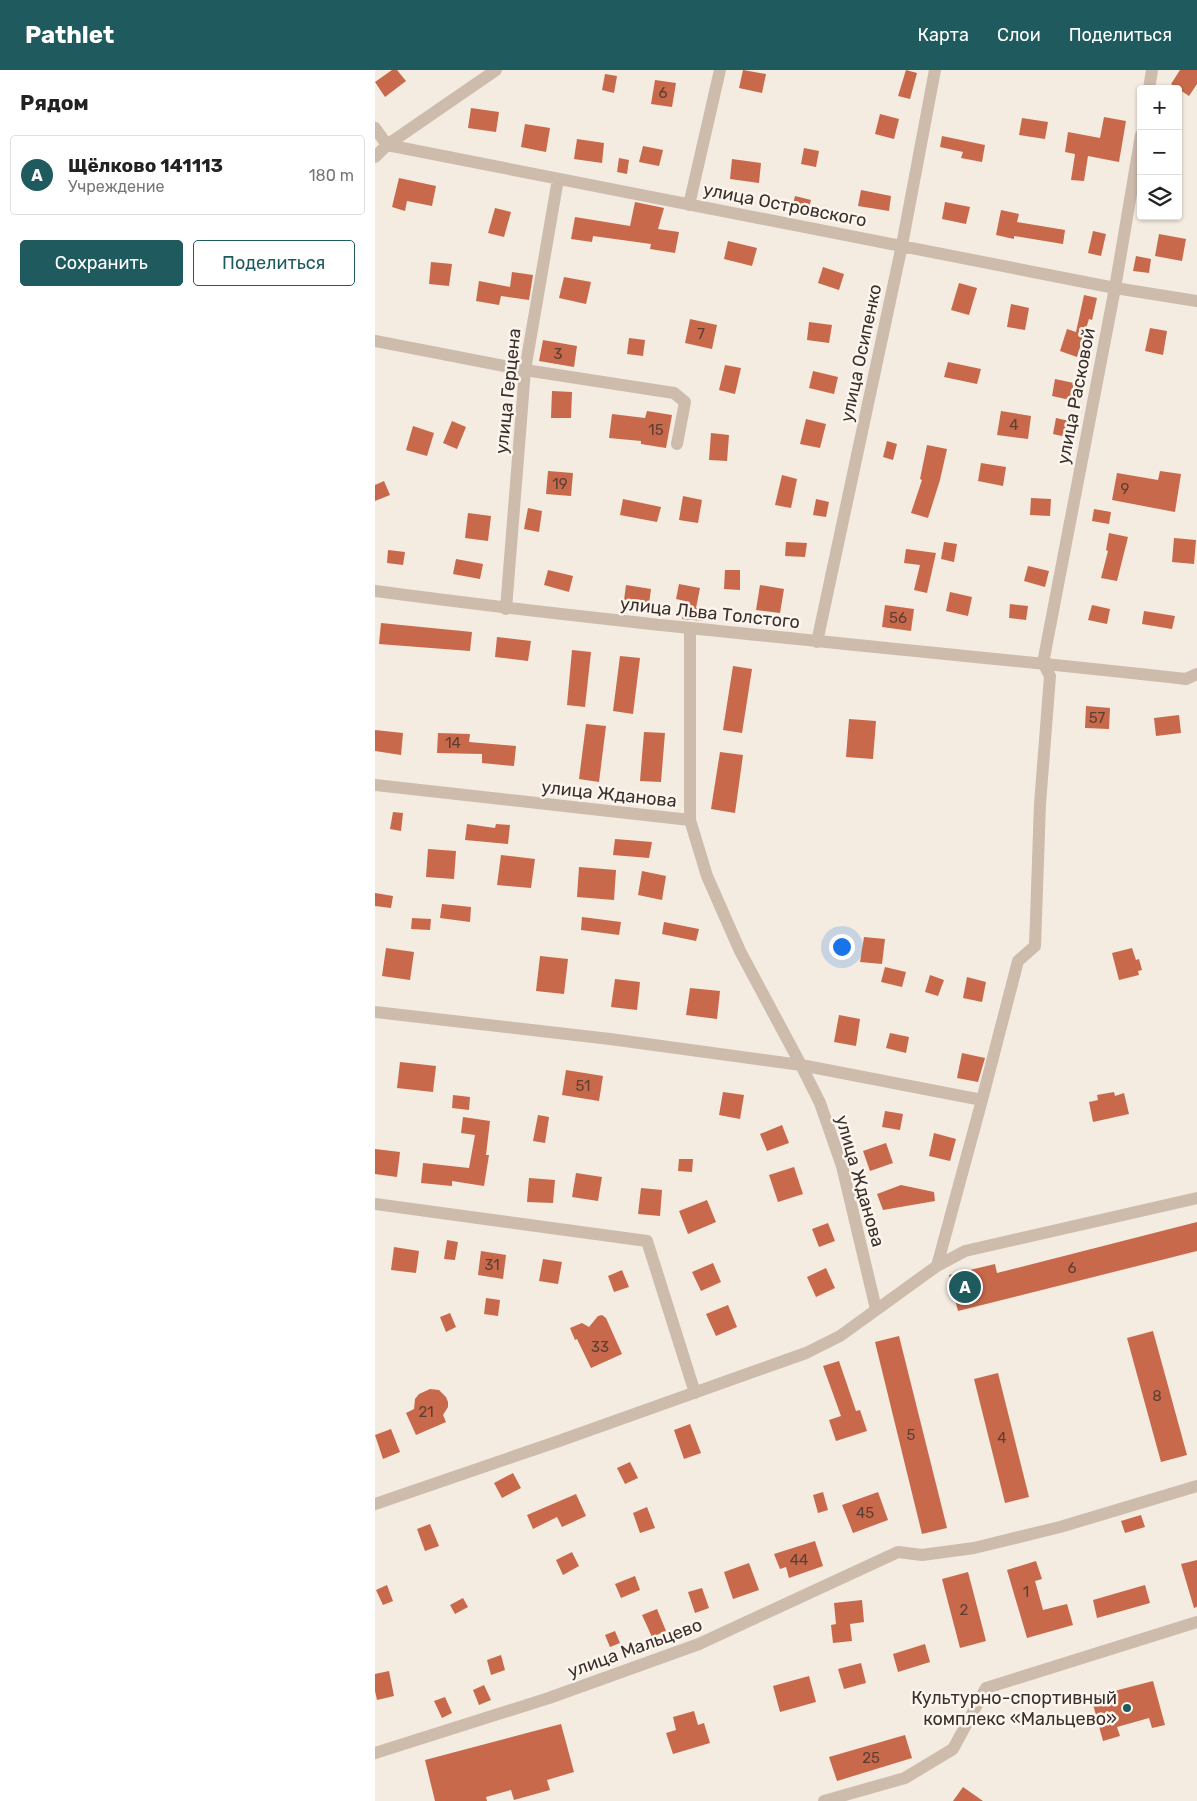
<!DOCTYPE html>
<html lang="ru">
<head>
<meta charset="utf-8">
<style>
	body { margin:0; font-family:Rubik,sans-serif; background:#f2f2f2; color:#222 }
	.controls { position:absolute; right:15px; top:15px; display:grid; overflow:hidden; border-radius:5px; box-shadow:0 1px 4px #0004 }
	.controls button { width:45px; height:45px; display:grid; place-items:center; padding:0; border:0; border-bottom:1px solid #e0e0e0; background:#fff; color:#222; font:25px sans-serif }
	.you { position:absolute; left:466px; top:876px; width:18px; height:18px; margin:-12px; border:4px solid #fff; border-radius:50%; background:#1a73e8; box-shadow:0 0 0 8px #1a73e833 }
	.badge { display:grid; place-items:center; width:32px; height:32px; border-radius:50%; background:#1f5a5e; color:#fff; font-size:16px; font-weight:700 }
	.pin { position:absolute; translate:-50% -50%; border:2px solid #fff; box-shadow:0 1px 5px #0006 }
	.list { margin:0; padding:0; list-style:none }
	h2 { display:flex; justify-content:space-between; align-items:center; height:65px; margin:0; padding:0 20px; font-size:21px }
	h2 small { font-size:16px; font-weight:400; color:#767676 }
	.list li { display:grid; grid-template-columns:32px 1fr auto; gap:15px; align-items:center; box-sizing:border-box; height:80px; margin:0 10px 10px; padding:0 10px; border:1px solid #e0e0e0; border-radius:5px }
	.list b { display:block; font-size:19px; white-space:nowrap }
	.list p { margin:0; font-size:16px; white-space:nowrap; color:#767676 }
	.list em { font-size:16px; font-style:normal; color:#767676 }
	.actions { display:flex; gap:10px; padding:15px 20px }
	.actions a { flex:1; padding:11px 0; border:1px solid #1f5a5e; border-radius:5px; text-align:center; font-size:18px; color:#1f5a5e }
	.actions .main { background:#1f5a5e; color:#fff }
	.icon { flex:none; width:28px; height:28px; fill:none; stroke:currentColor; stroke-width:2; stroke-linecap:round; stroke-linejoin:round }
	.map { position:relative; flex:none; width:822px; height:1731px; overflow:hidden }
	header { display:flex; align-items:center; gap:30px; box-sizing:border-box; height:70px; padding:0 25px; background:#1f5a5e; color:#fff }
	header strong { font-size:24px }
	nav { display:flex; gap:28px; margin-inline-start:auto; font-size:18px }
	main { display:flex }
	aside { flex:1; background:#fff }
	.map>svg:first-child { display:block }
	.building { fill:#c8694b }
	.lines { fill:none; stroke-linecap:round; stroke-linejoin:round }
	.street { stroke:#cdbbac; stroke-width:12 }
	.poi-dot { fill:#1f5a5e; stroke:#fbf5ee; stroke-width:2 }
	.labels { text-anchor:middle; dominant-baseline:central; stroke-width:5; stroke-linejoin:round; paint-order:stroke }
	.number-label { font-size:15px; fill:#5e3e33 }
	.street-label { font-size:18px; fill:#3b302b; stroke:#fbf5ee }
	.poi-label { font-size:18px; fill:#3b302b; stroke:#fbf5ee; text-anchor:end }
</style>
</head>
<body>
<header>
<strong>Pathlet</strong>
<nav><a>Карта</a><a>Слои</a><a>Поделиться</a></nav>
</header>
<main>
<aside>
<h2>Рядом<small></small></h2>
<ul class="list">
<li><span class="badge">A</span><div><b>Щёлково 141113</b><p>Учреждение</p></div><em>180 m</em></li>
</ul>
<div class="actions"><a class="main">Сохранить</a><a>Поделиться</a></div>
</aside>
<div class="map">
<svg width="822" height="1731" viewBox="0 0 822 1731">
	<rect width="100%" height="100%" fill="#f4ebe1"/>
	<path class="building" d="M17,0H22L31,11L10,27L0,12Z
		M368,0L391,4L387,23L364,18Z
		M531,0L542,3L535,29L523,26Z
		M805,0H822V14L814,26L796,14Z
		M230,4L242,6L239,23L227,20Z
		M280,10L301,13L297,37L276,34Z
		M96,38L124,42L121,62L93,58Z
		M505,44L524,49L519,69L500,64Z
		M729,47L751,51L744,92L713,86L709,111L696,110L700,84L690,82L693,62L725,68Z
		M647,48L673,52L670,69L644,65Z
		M150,54L175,58L171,82L146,77Z
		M567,66L610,75L607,92L586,88L588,82L565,77Z
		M202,69L229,73L227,93L199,89Z
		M268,76L288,80L284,96L264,92Z
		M429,78L444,81L441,97L426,94Z
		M244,88L254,90L252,104L242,102Z
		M357,89L386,93L384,113L355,109Z
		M24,108L61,116L57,136L32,131L30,141L17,137Z
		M486,120L516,126L514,141L483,136Z
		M420,126L436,130L433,141L417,138Z
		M260,132L289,138L283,159L304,162L300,183L275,179L276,174L218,166L217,172L196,169L200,147L255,156Z
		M570,132L595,137L591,154L567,149Z
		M120,138L136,142L129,167L113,163Z
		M626,140L644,144L642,152L690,160L688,174L639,166V169L621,165Z
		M718,161L731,164L726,186L713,183Z
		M784,164L811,169L807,191L780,186Z
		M353,171L382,178L377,196L349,189Z
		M761,186L776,189L774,203L758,201Z
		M56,192L77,194L74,216L54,214Z
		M448,197L469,204L464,220L443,213Z
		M137,202L158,205L154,230L126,226L124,235L101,231L104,211L135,217Z
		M189,207L216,212L211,234L184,228Z
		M584,213L602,218L594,245L576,240Z
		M709,225L722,228L717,250L714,249L702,287L685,281L692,259L701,262Z
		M636,234L654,238L650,260L632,257Z
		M315,249L342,255L337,279L310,273Z
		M434,252L457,255L454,273L432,270Z
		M775,258L792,261L788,285L770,281Z
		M254,268L270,270L268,286L252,284Z
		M168,270L202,276L199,297L164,291Z
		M573,292L606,299L602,314L569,307Z
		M350,295L366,298L360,324L344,320Z
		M438,301L463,307L459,324L434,318Z
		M680,309L699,313L695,330L677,326Z
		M177,321L197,322L196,348H176Z
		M272,341L297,345L291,378L266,374V371L234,368L237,344L270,348Z
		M626,341L656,346L653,369L622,365Z
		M681,348L703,353L700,369L678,364Z
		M431,349L451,354L445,378L425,374Z
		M77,351L91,357L82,379L68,373Z
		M38,356L59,363L52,386L31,380Z
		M336,363L354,365L352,391L334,390Z
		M512,371L522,374L518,390L508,387Z
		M552,375L572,379L565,410L553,448L536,443L547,410L545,409Z
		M606,393L631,397L628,416L603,411Z
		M173,401L198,403L196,426L171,424Z
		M785,401L806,404L800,442L737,430L742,403L783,410Z
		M407,405L422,409L416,438L400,435Z
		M9,411L15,425L0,431V415Z
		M308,426L327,430L323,453L304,450Z
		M656,428L676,429L675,446L655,445Z
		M248,429L286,437L282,452L245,445Z
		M441,429L454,432L451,447L438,445Z
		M153,438L167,441L164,462L149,459Z
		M719,439L736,442L734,454L717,451Z
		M93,443L116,446L113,471L90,468Z
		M734,463L753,467L742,511L726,508L733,481L731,480Z
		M799,468L821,470L819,494L797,492Z
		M411,472L432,473L430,487L410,486Z
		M569,472L582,474L579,492L566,489Z
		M531,479L561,483L552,523L539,520L545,495L529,493Z
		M13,480L30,482L28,495L12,493Z
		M81,489L108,494L105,509L78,504Z
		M653,496L674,501L670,517L649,511Z
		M173,500L198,506L194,522L169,515Z
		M350,500H365V520L349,519Z
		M304,514L325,518L321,538L330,539L329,551L307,549L310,531L301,529Z
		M251,515L276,519L274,534L249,530Z
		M385,515L409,519L405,543L381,540Z
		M575,522L597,527L593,546L571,541Z
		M635,534L653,536L651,550L634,548Z
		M510,535L539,539L536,561L507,557Z
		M717,535L735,539L732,554L713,550Z
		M769,541L800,546L797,559L767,554Z
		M6,553L97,562L95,581L4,574Z
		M122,567L156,571L153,591L120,587Z
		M197,580L216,582L210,637L192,635Z
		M245,586L265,588L258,644L238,641Z
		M358,596L377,599L367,663L348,660Z
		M711,636L735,638L734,659L710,658Z
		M804,645L806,663L781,666L779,648Z
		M474,649L501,651L498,689L471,687Z
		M211,654L231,656L224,712L204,709Z
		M0,660L28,663L26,685L0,681Z
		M269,662L290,663L286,712L265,711Z
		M63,663L95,664L94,672L141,676L139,696L107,693V684L62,683Z
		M345,682L368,685L360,743L336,739Z
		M18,742L28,743L26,761L15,759Z
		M92,754L120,758L121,754L135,755L133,774L90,770Z
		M240,769L277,772L274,788L238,785Z
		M53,779L81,781L79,809L51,807Z
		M126,785L160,789L156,818L122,815Z
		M204,797L241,800L239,830L202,827Z
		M267,801L291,806L287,830L263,825Z
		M0,823L18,826L16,838L0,836Z
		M67,834L96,837L95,852L65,848Z
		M207,847L246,852L244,865L206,860Z
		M37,848L56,849L55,860L36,859Z
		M289,852L324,859L321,871L287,864Z
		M489,867L510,869L507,894L485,892Z
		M11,878L39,882L35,910L7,906Z
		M757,878L761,890L764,889L767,900L763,901L764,905L744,910L737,883Z
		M165,886L193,889L189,924L161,921Z
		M510,897L531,902L527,917L506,912Z
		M555,905L569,910L563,926L550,922Z
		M592,907L611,912L607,932L588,928Z
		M240,909L265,912L262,940L236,937Z
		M315,918L345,921L342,949L311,945Z
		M464,945L485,949L481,976L459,972Z
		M515,963L534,967L531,983L511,978Z
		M587,983L610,988L603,1012L582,1008Z
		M25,992L61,996L58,1022L22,1018Z
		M191,1000L228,1006L224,1031L187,1025Z
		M348,1022L369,1025L365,1049L344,1045Z
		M739,1022L740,1026L749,1023L754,1044L718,1052L714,1032L723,1030L722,1025Z
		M78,1025L95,1027L94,1040L77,1038Z
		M510,1041L528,1044L525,1060L507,1057Z
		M163,1045L174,1047L170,1073L158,1071Z
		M88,1047L115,1051L111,1085H114L109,1116L77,1111V1116L46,1113L48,1093L94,1098L100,1065L86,1063Z
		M407,1055L414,1073L392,1081L385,1064Z
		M559,1063L581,1069L575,1091L554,1086Z
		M511,1073L518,1093L495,1101L488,1081Z
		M0,1079L25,1082L22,1107L0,1104Z
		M304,1089H318L317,1102L303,1101Z
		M419,1097L428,1124L403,1132L394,1105Z
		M201,1103L227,1107L223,1131L197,1127Z
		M154,1108L180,1110L178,1133L152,1132Z
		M526,1115L559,1122L560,1131L508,1140L502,1124Z
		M266,1118L287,1120L285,1146L263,1144Z
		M332,1130L341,1152L313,1164L304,1141Z
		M822,1152V1181L583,1241L574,1205L620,1194L622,1203Z
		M453,1153L460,1171L444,1177L437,1159Z
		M72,1170L83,1172L80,1190L69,1189Z
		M19,1177L44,1181L41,1203L16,1200Z
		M106,1181L131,1185L128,1209L103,1205Z
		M168,1189L187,1192L183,1214L164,1211Z
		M338,1193L346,1212L326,1221L317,1202Z
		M451,1198L460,1218L441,1227L432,1207Z
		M247,1200L254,1217L239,1222L233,1206Z
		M111,1228L125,1230L123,1246L109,1244Z
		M353,1235L362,1257L341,1266L331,1244Z
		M75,1243L81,1257L71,1262L65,1247Z
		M227,1245L231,1248L247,1284L216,1298L202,1269L200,1270L195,1258L207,1253L214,1257L223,1246Z
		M778,1261L812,1385L786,1392L752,1268Z
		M524,1266L572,1458L547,1464L500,1272Z
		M464,1291L481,1341L485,1340L492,1361L461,1371L454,1350L466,1346L448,1296Z
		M623,1303L654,1427L630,1433L599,1309Z
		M55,1319L64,1320L71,1327L73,1332V1337L68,1345L71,1352L41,1365L31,1343L39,1339L40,1329L44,1324Z
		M315,1354L326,1383L309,1389L299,1360Z
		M16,1359L25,1382L8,1389L0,1365Z
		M255,1392L263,1408L250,1414L242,1398Z
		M138,1403L146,1418L127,1428L119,1413Z
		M448,1422L453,1440L443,1443L438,1425Z
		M503,1422L513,1450L478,1463L467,1435Z
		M201,1424L211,1446L187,1457L182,1447L158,1459L152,1445Z
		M272,1437L280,1458L265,1463L258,1443Z
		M766,1445L770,1457L750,1463L746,1451Z
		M55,1454L64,1476L50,1481L42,1459Z
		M440,1471L448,1496L414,1508L411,1497L405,1499L399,1484Z
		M197,1482L204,1496L188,1505L181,1490Z
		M822,1490V1537L819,1538L806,1494Z
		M661,1491L667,1509L660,1511L668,1540L692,1534L698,1555L652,1568L632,1500Z
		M374,1493L384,1520L358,1529L349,1502Z
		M593,1502L611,1571L585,1578L567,1509Z
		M260,1506L265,1520L246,1528L240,1514Z
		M12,1515L18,1531L8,1535L1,1520Z
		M770,1515L775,1533L722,1548L718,1530Z
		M327,1518L334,1538L320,1543L313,1522Z
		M88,1528L93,1537L80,1544L75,1535Z
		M487,1530L489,1552L475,1554L477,1571L458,1573L456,1555L461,1554L459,1533Z
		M282,1539L291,1561L277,1567L267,1545Z
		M240,1561L245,1573L235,1577L230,1565Z
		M550,1574L555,1592L523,1602L518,1584Z
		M126,1585L130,1600L116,1605L112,1590Z
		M486,1593L491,1613L469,1619L463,1599Z
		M14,1601L19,1626L2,1630L0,1621V1604Z
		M434,1606L441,1632L405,1642L398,1616Z
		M778,1611L790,1655L777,1658L774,1648L742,1657L745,1666L728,1671L716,1627Z
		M109,1615L116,1630L104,1635L98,1620Z
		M70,1627L77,1643L67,1648L59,1631Z
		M319,1641L323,1655L329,1653L335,1673L298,1684L291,1663L301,1660L298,1647Z
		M186,1654L199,1702L172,1710L175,1720L139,1730L136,1720L111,1727L112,1731H60L50,1690Z
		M530,1665L537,1688L462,1711L454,1687Z
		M588,1717L608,1731H578Z"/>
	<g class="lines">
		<path class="street" d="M774,19L777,0
			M0,58L12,75L740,218L822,231
			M0,87L12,75L121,0
			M314,135L345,0
			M0,271L150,300L299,323L310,332L302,374
			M0,521C269,557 540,579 811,609L822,604
			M131,539L150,300L183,109
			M315,558V750
			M442,572L527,175L560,0
			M668,593L740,218L766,65
			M0,715L315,750L332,806L365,881L426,995L445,1033L467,1096L501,1239
			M0,942L235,969L426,995L607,1030
			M0,1134L272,1171L320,1323
			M562,1196L607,1030L643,891L660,876L665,734L675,606L668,593
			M0,1434L184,1371L431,1283L465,1266L562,1196L590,1181L822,1128
			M0,1683L174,1628L324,1574L523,1482L547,1485L599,1478L685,1457L822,1416
			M449,1731L530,1708L578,1679L611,1618L822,1552"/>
	</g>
	<circle class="poi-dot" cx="752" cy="1638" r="5"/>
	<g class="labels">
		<g class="number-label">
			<text x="288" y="23">6</text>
			<text x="326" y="264">7</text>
			<text x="183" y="284">3</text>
			<text x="639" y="355">4</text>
			<text x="281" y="360">15</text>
			<text x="185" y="414">19</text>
			<text x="750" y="419">9</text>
			<text x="523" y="548">56</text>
			<text x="722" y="648">57</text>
			<text x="78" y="673">14</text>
			<text x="208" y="1016">51</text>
			<text x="117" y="1195">31</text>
			<text x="697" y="1198">6</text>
			<text x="225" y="1277">33</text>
			<text x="782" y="1326">8</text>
			<text x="51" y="1342">21</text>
			<text x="536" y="1365">5</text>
			<text x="627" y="1368">4</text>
			<text x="490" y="1443">45</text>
			<text x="424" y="1490">44</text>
			<text x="651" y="1522">1</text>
			<text x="589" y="1540">2</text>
			<text x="496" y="1688">25</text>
		</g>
		<g class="street-label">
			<text transform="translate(410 135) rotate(11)">улица Островского</text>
			<text transform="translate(486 283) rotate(-78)">улица Осипенко</text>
			<text transform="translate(133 321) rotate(-84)">улица Герцена</text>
			<text transform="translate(701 326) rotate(-79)">улица Расковой</text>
			<text transform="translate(335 543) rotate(6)">улица Льва Толстого</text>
			<text transform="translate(234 724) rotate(6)">улица Жданова</text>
			<text transform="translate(485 1111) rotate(74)">улица Жданова</text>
			<text transform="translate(260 1578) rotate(-20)">улица Мальцево</text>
		</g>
		<g class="poi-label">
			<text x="742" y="1628">Культурно-спортивный<tspan x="742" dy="21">комплекс «Мальцево»</tspan></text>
		</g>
	</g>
</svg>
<div class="controls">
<button>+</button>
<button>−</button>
<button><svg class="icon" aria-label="layers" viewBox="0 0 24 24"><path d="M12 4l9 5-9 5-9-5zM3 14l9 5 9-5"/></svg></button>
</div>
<div class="you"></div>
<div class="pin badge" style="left:590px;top:1217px">A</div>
</div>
</main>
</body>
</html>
